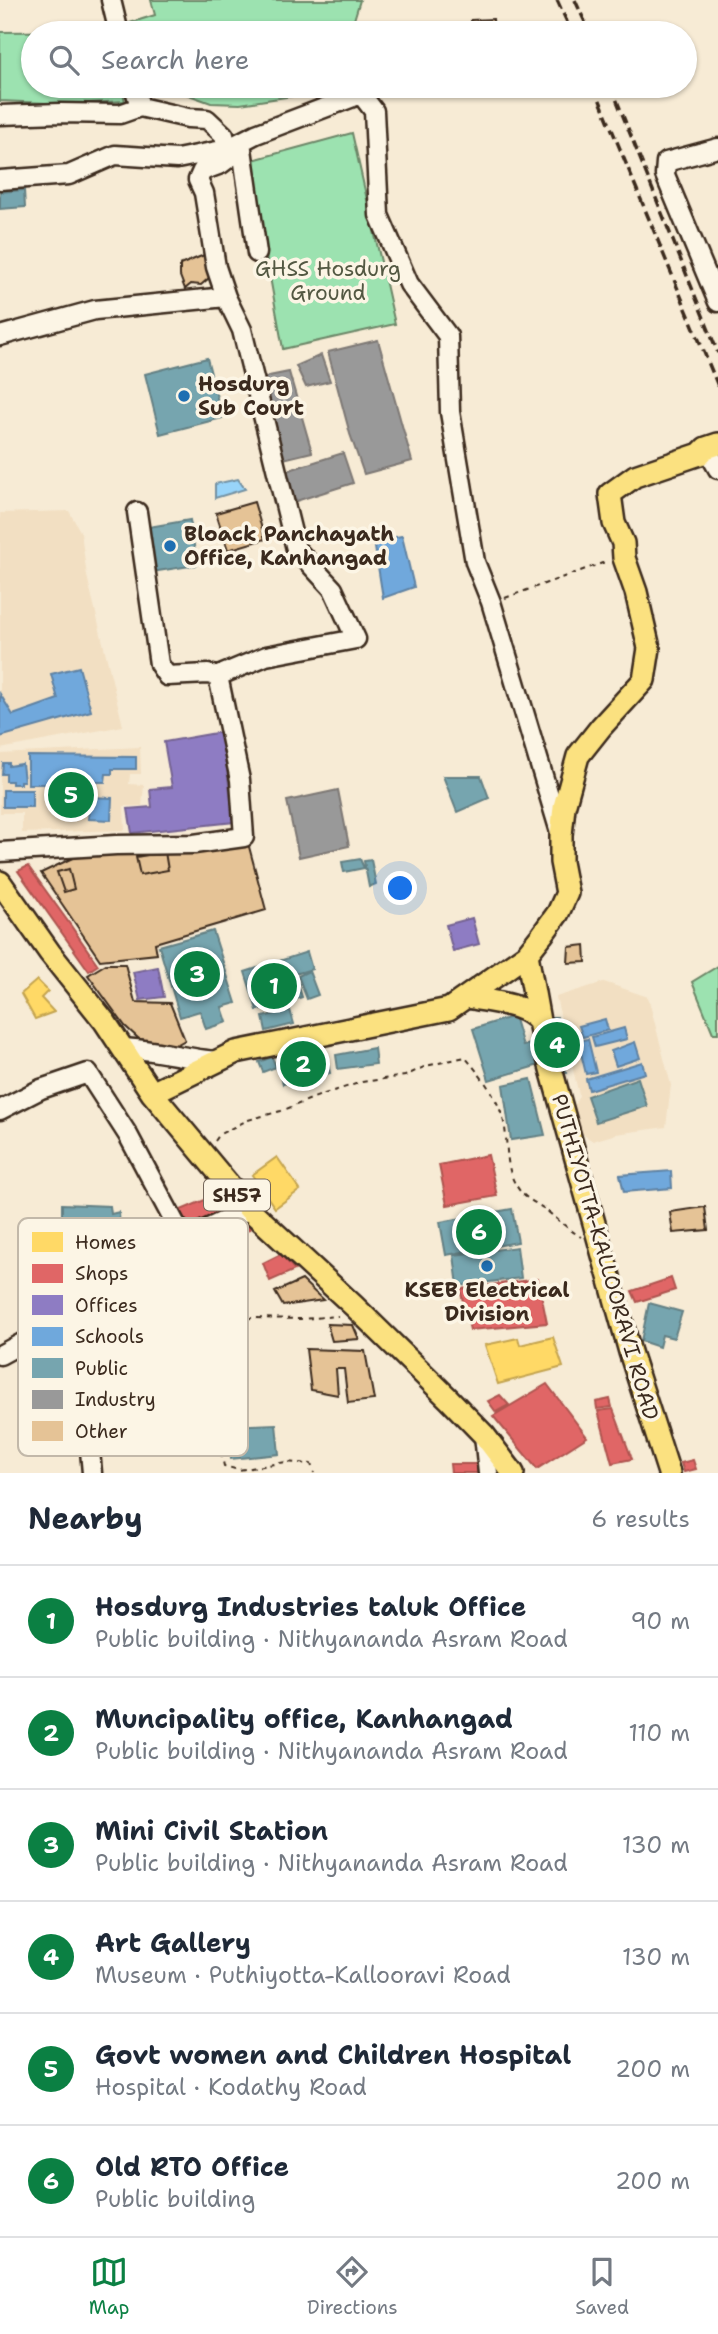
<!DOCTYPE html>
<html lang="en">
<head>
<meta charset="utf-8">
<style>
	body { margin:0; font-family:"Shantell Sans",sans-serif; background:#f2f2f3; color:#1f2937 }
	.you { position:absolute; left:401px; top:889px; width:24px; height:24px; margin:-18px; border:5px solid #fff; border-radius:50%; background:#1a73e8; box-shadow:0 0 0 10px #1a73e833 }
	.badge { display:grid; place-items:center; width:46px; height:46px; border-radius:50%; background:#0b8043; color:#fff; font-size:23px; font-weight:700 }
	.pin { position:absolute; translate:-50% -50%; border:4px solid #fff; box-shadow:0 2px 7px #0006 }
	.list { margin:0; padding:0; list-style:none }
	h2 { display:flex; justify-content:space-between; align-items:center; height:91px; margin:0; padding:0 28px; font-size:30px }
	h2 small { font-size:23px; font-weight:400; color:#747a83 }
	.list li { display:grid; grid-template-columns:46px 1fr auto; gap:21px; align-items:center; box-sizing:border-box; height:112px; padding:0 28px; border-top:2px solid #e0e1e3 }
	.list b { display:block; font-size:26px; white-space:nowrap }
	.list p { margin:0; font-size:23px; white-space:nowrap; color:#747a83 }
	.list em { font-size:23px; font-style:normal; color:#747a83 }
	.icon { flex:none; width:38px; height:38px; fill:none; stroke:currentColor; stroke-width:2; stroke-linecap:round; stroke-linejoin:round }
	.map { position:relative; flex:none; width:718px; height:1473px; overflow:hidden }
	.search { position:absolute; background:#fff; box-shadow:0 2px 5px #0004; left:21px; right:21px; top:21px; height:77px; display:flex; align-items:center; gap:18px; box-sizing:border-box; padding:0 24px; border-radius:38px; color:#747a83; font-size:26px }
	.sheet { height:763px; background:#fff }
	nav { display:flex; justify-content:space-around; align-items:center; box-sizing:border-box; height:98px; border-top:2px solid #e0e1e3; background:#fff; font-size:19px; color:#747a83 }
	nav a { display:grid; justify-items:center; gap:4px }
	nav .on { color:#0b8043 }
	.map>svg:first-child { display:block }
	.built { fill:#f2dfc2 }
	.green { fill:#9ce2b0; stroke:#6c8667; stroke-width:2 }
	.water { fill:#98d4f9; stroke:#7390a1; stroke-width:2 }
	.homes { fill:#ffd966; stroke:#c4a450; stroke-width:2 }
	.shops { fill:#e06666; stroke:#ae5450; stroke-width:2 }
	.offices { fill:#8e7cc3; stroke:#756392; stroke-width:2 }
	.schools { fill:#6fa8dc; stroke:#5f82a3; stroke-width:2 }
	.public { fill:#76a5af; stroke:#648084; stroke-width:2 }
	.industry { fill:#999; stroke:#7d7874; stroke-width:2 }
	.building { fill:#e5c396; stroke:#3b2a1e; stroke-width:2 }
	.lines { fill:none; stroke-linecap:round; stroke-linejoin:round }
	.minor-casing { stroke:#3b2a1e; stroke-width:23 }
	.major-casing { stroke:#3b2a1e; stroke-width:26 }
	.path { stroke:#3b2a1e; stroke-width:2; stroke-dasharray:5 5; stroke-linecap:butt }
	.minor { stroke:#fcf5e5; stroke-width:18 }
	.major { stroke:#fbe180; stroke-width:21 }
	.rail { stroke:#3b2a1e; stroke-width:3.5; stroke-dasharray:10 5; stroke-linecap:butt }
	.poi-dot { fill:#1f6fb2; stroke:#fcf5e5; stroke-width:2.5 }
	.labels { text-anchor:middle; dominant-baseline:central; stroke-width:7; stroke-linejoin:round; paint-order:stroke }
	.shield { fill:#fcf5e5; stroke:#75675a; stroke-width:2 }
	.shield-label { font-size:19px; font-weight:bold; fill:#3b2a1e }
	.park-label { font-size:21px; fill:#535842; stroke:#fcf5e5 }
	.poi-label { font-size:21px; font-weight:bold; fill:#3b2a1e; stroke:#fcf5e5; text-anchor:start }
	.street-label { font-size:21px; fill:#3b2a1e; stroke:#fcf5e5 }
	.key { fill:#fcf5e5; stroke:#c2b8a9; stroke-width:2 }
	.key-label { font-size:19px; fill:#3b2a1e }
</style>
</head>
<body>
<div class="map">
<svg width="718" height="1473" viewBox="0 0 718 1473">
	<rect width="100%" height="100%" fill="#f7ebd5"/>
	<filter id="ink" filterUnits="userSpaceOnUse"><feTurbulence type="fractalNoise" baseFrequency=".0143" numOctaves="2"/><feDisplacementMap in="SourceGraphic" scale="14" xChannelSelector="R" yChannelSelector="G"/><feConvolveMatrix kernelMatrix="1 2 1 2 8 2 1 2 1" color-interpolation-filters="sRGB"/></filter>
	<g filter="url(#ink)">
		<path class="built" d="M69,511L81,533L87,576L123,726L0,749V513Z
			M140,747L141,774H130L129,784L144,785L142,806H124L125,830L22,833V813H0V754Z
			M604,982L648,997L671,1085L666,1127L616,1134L593,1141L567,1124L579,1095L556,997Z"/>
		<path class="green" d="M151,0H360L350,33H133L130,23L155,15Z
			M108,31V33H33V86H121L125,101L69,104L0,101V32Z
			M164,86H331L306,94L240,104L211,103Z
			M352,133L395,324L283,349L249,161Z
			M718,966V1033H713L692,982Z"/>
		<path class="water" d="M238,479L245,489L215,498V484Z"/>
		<path class="homes" d="M37,980L48,991L41,998L54,1012L35,1019L21,994Z
			M277,1157L300,1190L275,1208L252,1175Z
			M553,1337L563,1367L498,1384L485,1345L518,1338L520,1345Z"/>
		<path class="shops" d="M28,866L69,923L98,965L89,971L18,871Z
			M488,1155L497,1196L447,1205L439,1165Z
			M214,1196L222,1216L193,1228L179,1215L181,1210Z
			M246,1219L250,1229L232,1235L229,1225Z
			M281,1254L295,1270L270,1281L263,1263Z
			M671,1278L675,1290L637,1302L632,1291Z
			M538,1279L547,1323L470,1330L460,1289Z
			M547,1384L587,1437L537,1469L493,1416Z
			M500,1395L509,1405L496,1412L488,1401Z
			M610,1399L612,1407L597,1409L596,1402Z
			M613,1409L632,1459L612,1463L598,1411Z
			M693,1460L696,1469L684,1472L681,1463Z
			M450,1464H477V1473H451Z"/>
		<path class="offices" d="M222,732L234,822L132,833L128,809L152,807L150,789L172,787L164,742Z
			M472,918L479,944L453,951L446,925Z
			M158,967L164,997L140,1000L133,972Z"/>
		<path class="schools" d="M402,536L414,587L383,598L374,541Z
			M79,667L91,711L0,737V694L13,715L58,699L51,674Z
			M28,756L136,757V769H112V774H106L105,782H90V791H83V801H62L61,794H52V784H28Z
			M3,763H9V766L22,764L24,781H20V784H12V781H6V774H2Z
			M3,790H32V807H3Z
			M90,797L112,798L111,820L88,819Z
			M130,854L134,867L76,883L71,869Z
			M241,857L244,872L217,880L212,867Z
			M210,866L213,885L161,896L156,878Z
			M237,878L240,896L220,900L217,884Z
			M149,879L154,897L101,909L96,891Z
			M92,886L116,948L100,953L80,922L71,894Z
			M229,902L230,906L243,902L246,911L162,937L157,924Z
			M605,1019L608,1030L583,1037L579,1026Z
			M624,1028L627,1039L595,1047L592,1037Z
			M588,1039L596,1072L586,1074L578,1041Z
			M635,1042L640,1058L616,1066L611,1051Z
			M642,1062L645,1073L589,1090L586,1079Z
			M671,1171L672,1188L624,1192L620,1175Z"/>
		<path class="public" d="M24,190L25,207L0,209V192Z
			M207,358L222,418L160,434L145,374Z
			M190,520L197,565L151,572L143,528Z
			M443,776H481L489,798L457,812Z
			M360,859L364,868L344,872L342,862Z
			M371,860L376,884L369,887L364,861Z
			M213,931L236,1003L222,1007L227,1022L206,1029L200,1011L180,1017L159,946Z
			M307,952L312,969L295,974L302,997L286,1002L288,1007L273,1012L271,1006L257,1010L245,972Z
			M309,971L318,995L307,999L298,976Z
			M290,1010L294,1024L266,1031L263,1017Z
			M514,1016L523,1046L532,1043L539,1065L489,1080L473,1029Z
			M547,1017H557L566,1073L558,1074Z
			M324,1045L330,1073L283,1084L276,1055Z
			M374,1048L376,1064L338,1069L336,1055Z
			M272,1057L276,1067L263,1072L259,1062Z
			M638,1078L647,1106L596,1122L587,1096Z
			M531,1079L545,1135L511,1140L503,1085Z
			M62,1204L110,1206L111,1214L119,1212L120,1231H111V1241H62Z
			M512,1209L518,1242L446,1255L440,1222Z
			M517,1247L521,1278L458,1286L454,1255Z
			M649,1303L682,1312L674,1338L662,1335L659,1347L641,1341Z
			M276,1424L279,1454L231,1459L226,1426Z
			M276,1424L279,1454L231,1459L226,1426Z"/>
		<path class="industry" d="M378,340L412,461L364,474L350,434L328,352Z
			M321,355L330,381L306,387L296,366Z
			M289,372L312,452L279,460L258,382L269,376Z
			M343,453L353,483L293,502L283,472Z
			M338,790L349,846L299,857L287,801Z"/>
		<path class="building" d="M493,19L494,33H472L471,20Z
			M479,86H505V96L480,97Z
			M209,253L215,281L209,278L201,285L191,284L185,289L180,276V265Z
			M254,502L265,539L228,550L216,513Z
			M248,843L266,910L155,943L157,954L100,960L41,873L83,853L130,854Z
			M165,852L168,870L140,875L136,857Z
			M69,869L74,889L64,892L57,872Z
			M585,945L586,962L568,963L569,947Z
			M106,964H125L135,1002L170,1003L185,1040L176,1045L139,1039L125,1026L88,975Z
			M705,1207L708,1230L673,1233L670,1212Z
			M302,1280L323,1300L283,1306L275,1292Z
			M327,1324L353,1325L359,1339L332,1341Z
			M306,1349L365,1351L374,1400L348,1403L344,1369H336L338,1395L311,1390Z"/>
		<g class="lines">
			<g class="minor-casing">
				<path id="minor" d="M111,0L119,33
					M134,86L140,107L188,118L207,119L224,135L229,158L221,164L202,171L198,180L204,193L216,267L226,297
					M0,115L60,113L120,114L140,107
					M241,142L257,253
					M718,148L666,162L665,175L718,302
					M0,180L69,175L115,155L177,159L227,149L256,134L361,94L374,111L379,215L409,284L448,336L450,412L475,562L491,602L560,832
					M0,336L95,310L226,297L242,330L296,549L333,589L356,639L266,656L218,676L240,780L244,837L194,844L116,845L0,852
					M706,448L718,469
					M137,512L159,664L167,676L208,674L218,676
					M122,1048C155,1049 186,1059 218,1061
					M0,1110L41,1089L88,1073L128,1135L176,1225L188,1238
					M0,1355L77,1313L173,1309L186,1288L188,1238L249,1209
					M484,1435L488,1473
					M92,1473L88,1428C127,1389 111,1357 95,1311"/>
			</g>
			<g class="major-casing">
				<path id="major" d="M0,882L50,953L105,1022L152,1093L249,1209L354,1306L449,1399L484,1435L513,1473
					M527,954L541,1032L551,1069L630,1352L669,1473
					M468,997C490,1002 526,1003 540,1023
					M152,1093L236,1052L449,1009L527,954L542,935L558,913L567,893L561,862V835L564,807L578,756L601,727L644,680L649,648L636,592L624,558L623,543L614,523L610,494L635,476L700,454L706,448L718,444"/>
			</g>
			<path class="path" d="M505,598L608,561
				M215,1141L220,1134L248,1120L281,1111L321,1095L362,1082L405,1076L426,1066L465,1057C482,1077 501,1101 505,1128C508,1150 505,1172 520,1191C526,1199 538,1204 546,1210C558,1220 568,1229 581,1237
				M189,1314L224,1324L251,1318L302,1319L338,1316
				M197,1316L208,1346L210,1405L224,1466L239,1470L286,1462L311,1464L314,1473"/>
			<use href="#minor" class="minor"/>
			<use href="#major" class="major"/>
			<path class="rail" d="M557,0L572,33
				M575,0L590,33
				M594,86L718,386
				M611,86L718,353"/>
		</g>
	</g>
	<g class="poi-dot">
		<circle cx="184" cy="396" r="7"/>
		<circle cx="170" cy="546" r="7"/>
		<circle cx="487" cy="1266" r="7"/>
	</g>
	<g class="labels">
		<rect class="shield" x="204" y="1179.5" width="66" height="31" rx="5"/>
		<g class="shield-label">
			<text x="237" y="1195">SH57</text>
		</g>
		<g class="park-label">
			<text x="328" y="269">GHSS Hosdurg<tspan x="328" dy="24">Ground</tspan></text>
		</g>
		<g class="poi-label">
			<text x="198" y="384">Hosdurg<tspan x="198" dy="24">Sub Court</tspan></text>
			<text x="184" y="534">Bloack Panchayath<tspan x="184" dy="24">Office, Kanhangad</tspan></text>
			<text x="487" y="1290" text-anchor="middle">KSEB Electrical<tspan x="487" dy="24">Division</tspan></text>
		</g>
		<g class="street-label">
			<text transform="translate(605 1257) rotate(74)">PUTHIYOTTA-KALLOORAVI ROAD</text>
		</g>
	</g>
	<rect x="18" y="1218" width="230" height="238" rx="10" class="key"/>
	<rect x="32" y="1232" width="31" height="20" fill="#ffd966"/>
	<rect x="32" y="1264" width="31" height="19" fill="#e06666"/>
	<rect x="32" y="1295" width="31" height="20" fill="#8e7cc3"/>
	<rect x="32" y="1327" width="31" height="19" fill="#6fa8dc"/>
	<rect x="32" y="1358" width="31" height="20" fill="#76a5af"/>
	<rect x="32" y="1390" width="31" height="19" fill="#999"/>
	<rect x="32" y="1421" width="31" height="20" fill="#e5c396"/>
	<g class="key-label">
		<text x="75" y="1249">Homes</text>
		<text x="75" y="1280">Shops</text>
		<text x="75" y="1312">Offices</text>
		<text x="75" y="1343">Schools</text>
		<text x="75" y="1375">Public</text>
		<text x="75" y="1406">Industry</text>
		<text x="75" y="1438">Other</text>
	</g>
</svg>
<div class="you"></div>
<div class="pin badge" style="left:274px;top:986px">1</div>
<div class="pin badge" style="left:303px;top:1064px">2</div>
<div class="pin badge" style="left:197px;top:974px">3</div>
<div class="pin badge" style="left:557px;top:1045px">4</div>
<div class="pin badge" style="left:71px;top:795px">5</div>
<div class="pin badge" style="left:479px;top:1232px">6</div>
<div class="search"><svg class="icon" aria-label="search" viewBox="0 0 24 24"><circle cx="10" cy="10" r="6"/><path d="M15 15l6 6"/></svg>Search here</div>
</div>
<section class="sheet">
<h2>Nearby<small>6 results</small></h2>
<ul class="list">
<li><span class="badge">1</span><div><b>Hosdurg Industries taluk Office</b><p>Public building · Nithyananda Asram Road</p></div><em>90 m</em></li>
<li><span class="badge">2</span><div><b>Muncipality office, Kanhangad</b><p>Public building · Nithyananda Asram Road</p></div><em>110 m</em></li>
<li><span class="badge">3</span><div><b>Mini Civil Station</b><p>Public building · Nithyananda Asram Road</p></div><em>130 m</em></li>
<li><span class="badge">4</span><div><b>Art Gallery</b><p>Museum · Puthiyotta-Kallooravi Road</p></div><em>130 m</em></li>
<li><span class="badge">5</span><div><b>Govt women and Children Hospital</b><p>Hospital · Kodathy Road</p></div><em>200 m</em></li>
<li><span class="badge">6</span><div><b>Old RTO Office</b><p>Public building</p></div><em>200 m</em></li>
</ul>
</section>
<nav>
<a class="on"><svg class="icon" aria-label="map" viewBox="0 0 24 24"><path d="M3 6l6-2 6 2 6-2v14l-6 2-6-2-6 2zM9 4v14M15 6v14"/></svg>Map</a>
<a><svg class="icon" aria-label="directions" viewBox="0 0 24 24"><path d="M12 3l9 9-9 9-9-9zM9 14v-3h6M13 9l2 2-2 2"/></svg>Directions</a>
<a><svg class="icon" aria-label="saved" viewBox="0 0 24 24"><path d="M7 4h10v16l-5-4-5 4z"/></svg>Saved</a>
</nav>
</body>
</html>
